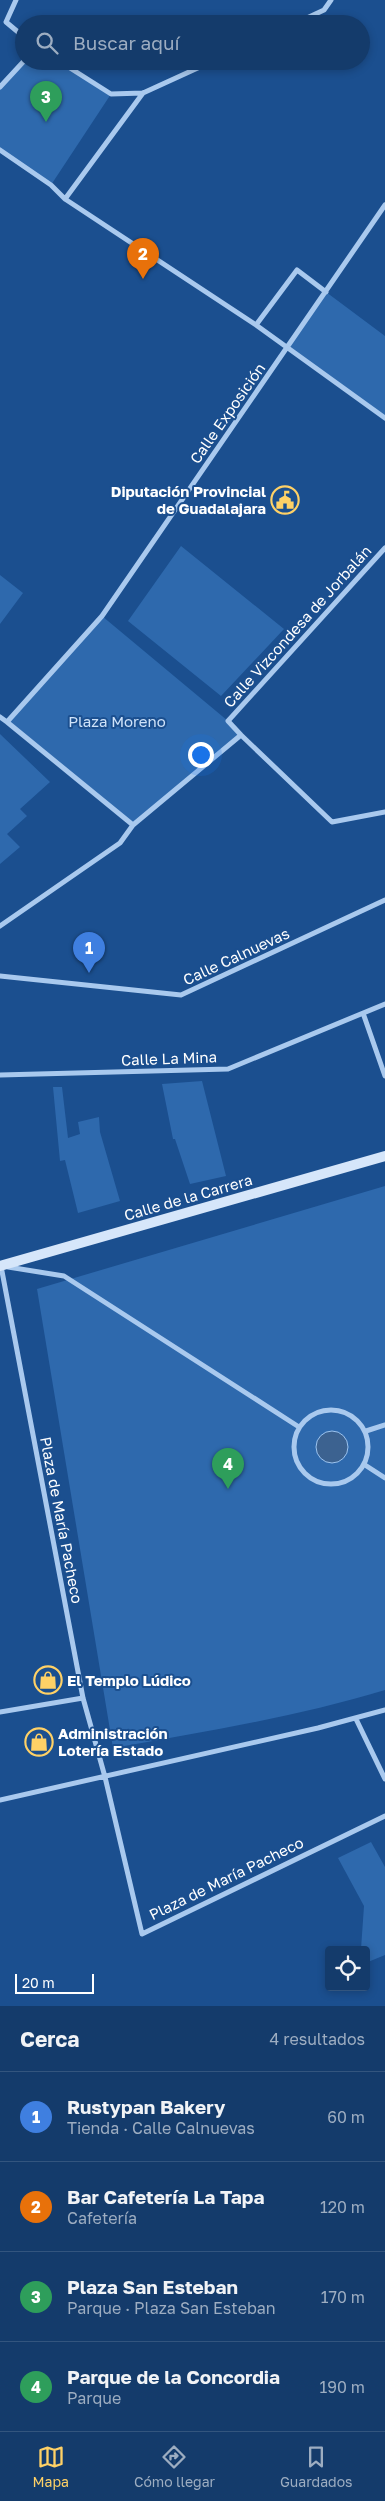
<!DOCTYPE html>
<html lang="es">
<head>
<meta charset="utf-8">
<style>
	body { margin:0; font-family:"Golos Text",sans-serif; background:#1d4271; color:#f1f3f6 }
	.controls { position:absolute; right:15px; bottom:15px; display:grid; overflow:hidden; border-radius:5px; box-shadow:0 2px 8px #0003 }
	.controls button { width:45px; height:45px; display:grid; place-items:center; padding:0; border:0; border-bottom:1px solid #33557e; background:#143b6b; color:#f1f3f6; font:25px sans-serif }
	.scale { position:absolute; left:15px; bottom:12px; width:79px; box-sizing:border-box; padding-left:5px; border:2px solid #fff; border-top:0; font-size:14px; line-height:18px; white-space:nowrap; color:#fff; -webkit-text-stroke:4px #1b4f8f; paint-order:stroke }
	.you { position:absolute; left:200px; top:754px; width:18px; height:18px; margin:-12px; border:4px solid #fff; border-radius:50%; background:#1a73e8; box-shadow:0 0 0 8px #1a73e833 }
	.badge { display:grid; place-items:center; width:32px; height:32px; border-radius:50%; background:#ffd166; color:#fff; font-size:16px; font-weight:700 }
	.pin { position:absolute; translate:-50% -41px; filter:drop-shadow(0 1px 2px #0008) }
	.pin::after { content:''; position:absolute; top:26px; width:18px; height:15px; background:inherit; clip-path:polygon(0 0,100% 0,50% 100%) }
	.list { margin:0; padding:0; list-style:none }
	h2 { display:flex; justify-content:space-between; align-items:center; height:65px; margin:0; padding:0 20px; font-size:21px }
	h2 small { font-size:16px; font-weight:400; color:#9dadc1 }
	.list li { display:grid; grid-template-columns:32px 1fr auto; gap:15px; align-items:center; box-sizing:border-box; height:90px; padding:0 20px; border-top:1px solid #33557e }
	.list b { display:block; font-size:19px; white-space:nowrap }
	.list p { margin:0; font-size:16px; white-space:nowrap; color:#9dadc1 }
	.list em { font-size:16px; font-style:normal; color:#9dadc1 }
	.icon { flex:none; width:28px; height:28px; fill:none; stroke:currentColor; stroke-width:2; stroke-linecap:round; stroke-linejoin:round }
	.map { position:relative; flex:none; width:385px; height:2006px; overflow:hidden }
	.search { position:absolute; background:#143b6b; box-shadow:0 2px 8px #0003; left:15px; right:15px; top:15px; height:55px; display:flex; align-items:center; gap:12px; box-sizing:border-box; padding:0 18px; border-radius:28px; color:#9dadc1; font-size:19px }
	.sheet { height:425px; background:#143b6b }
	nav { display:flex; justify-content:space-around; align-items:center; box-sizing:border-box; height:70px; border-top:1px solid #33557e; background:#143b6b; font-size:14px; color:#9dadc1 }
	nav a { display:grid; justify-items:center; gap:2px }
	nav .on { color:#ffd166 }
	.map>svg:first-child { display:block }
	.green { fill:#2e69ad }
	.water { fill:#3c6290; stroke:#9cc4f0 }
	.lines { fill:none; stroke-linecap:round; stroke-linejoin:round }
	.street { stroke:#a9c9ee; stroke-width:5 }
	.secondary { stroke:#d6e6fa; stroke-width:10 }
	.labels { text-anchor:middle; dominant-baseline:central; stroke-width:4; stroke-linejoin:round; paint-order:stroke }
	.street-label { font-size:15px; fill:#fff; stroke:#1b4f8f }
	.poi-label { font-size:15px; font-weight:bold; fill:#fff; stroke:#1b4f8f; text-anchor:start }
	.park-label { font-size:15px; fill:#cfe3fa; stroke:#1b4f8f }
</style>
</head>
<body>
<div class="map">
<svg width="385" height="2006" viewBox="0 0 385 2006">
	<rect width="100%" height="100%" fill="#1b4f8f"/>
	<path class="green" d="M24,61H59L111,94L51,185L0,150V87Z
		M326,292L385,336V418L288,348Z
		M181,546L284,629L221,696L128,621Z
		M0,575L23,593L0,624Z
		M102,616L228,721L241,735L133,825L7,722Z
		M0,734L50,782L20,809L27,816L7,834L20,847L0,864Z
		M202,1081L226,1176L190,1184L175,1139H173L162,1084Z
		M53,1087H62L68,1138L80,1134L78,1122L99,1117L100,1132L120,1201L78,1213L65,1160L60,1161Z
		M385,1186V1690C296,1717 204,1732 113,1748L37,1289Z
		M371,1842L385,1867V1955L368,1962L366,1950L361,1949L364,1906L338,1858Z"/>
	<path class="water" d="M316 1447a16 16 0 1 1 32 0a16 16 0 1 1-32 0Z"/>
	<g class="lines">
		<path class="street" d="M16,0L6,22L24,37
			M294,24L324,10L331,0
			M59,61L111,94L143,93L213,61
			M0,87L24,61
			M0,150L51,185L65,199L143,93
			M65,199L256,325
			M326,292L297,270L256,325L385,418
			M0,717L7,722
			M241,735L332,822L385,812
			M133,825L7,722L102,616L385,205
			M0,926L120,843L133,825L241,735L228,721L385,548
			M0,976L181,995L385,900
			M363,1013L385,1076
			M0,1075L228,1069L385,1004
			M1,1266L83,1698L105,1777L142,1934L385,1816
			M8,1267L64,1276L299,1427
			M294 1447a37 37 0 1 1 74 0a37 37 0 1 1-74 0Z
			M366,1431L385,1425
			M365,1465L385,1478
			M0,1712L83,1698
			M356,1719L385,1779
			M0,1800L318,1728L385,1710"/>
		<path class="secondary" d="M0,1266L385,1156"/>
	</g>
	<defs>
		<g id="civic-ring" transform="scale(1.4375)"><circle r="9.5" fill="#1b4f8f" stroke="#ffd166" stroke-width="1.5"/><path d="M-.6-6.5H3V-4.5H.6V-3L4-1V1h2V6H-6V1h2V-1L-.6-3ZM-1.2 2.5V6h2.4V2.5Z" fill="#ffd166"/></g>
		<g id="shop-ring" transform="scale(1.4375)"><circle r="9.5" fill="#1b4f8f" stroke="#ffd166" stroke-width="1.5"/><path d="M-5-2.5h2.3a2.7 3.5 0 0 1 5.4 0H5L5.5 6h-11ZM-1.5-2.5h3a1.5 2.3 0 0 0-3 0Z" fill="#ffd166"/></g>
	</defs>
	<g fill-rule="evenodd">
		<use href="#civic-ring" x="285" y="500"/>
		<use href="#shop-ring" x="48" y="1680"/>
		<use href="#shop-ring" x="39" y="1742"/>
	</g>
	<g class="labels">
		<g class="street-label">
			<text transform="translate(227 413) rotate(-55)">Calle Exposición</text>
			<text transform="translate(297 626) rotate(-48)">Calle Vizcondesa de Jorbalán</text>
			<text transform="translate(236 956) rotate(-25)">Calle Calnuevas</text>
			<text transform="translate(169 1058) rotate(-2)">Calle La Mina</text>
			<text transform="translate(188 1197) rotate(-16)">Calle de la Carrera</text>
			<text transform="translate(62 1520) rotate(79)">Plaza de María Pacheco</text>
			<text transform="translate(226 1878) rotate(-26)">Plaza de María Pacheco</text>
		</g>
		<g class="poi-label">
			<text x="266" y="491" text-anchor="end">Diputación Provincial<tspan x="266" dy="17">de Guadalajara</tspan></text>
			<text x="67" y="1680">El Templo Lúdico</text>
			<text x="58" y="1733">Administración<tspan x="58" dy="17">Lotería Estado</tspan></text>
		</g>
		<g class="park-label">
			<text x="117" y="721">Plaza Moreno</text>
		</g>
	</g>
</svg>
<div class="controls">
<button><svg class="icon" aria-label="locate" viewBox="0 0 24 24"><circle cx="12" cy="12" r="6"/><path d="M12 2v4M12 18v4M2 12h4M18 12h4"/></svg></button>
</div>
<div class="scale">20 m</div>
<div class="you"></div>
<div class="pin badge" style="left:89px;top:973px;background:#3f7fe0">1</div>
<div class="pin badge" style="left:143px;top:279px;background:#e8710a">2</div>
<div class="pin badge" style="left:46px;top:122px;background:#2e9e5b">3</div>
<div class="pin badge" style="left:228px;top:1489px;background:#2e9e5b">4</div>
<div class="search"><svg class="icon" aria-label="search" viewBox="0 0 24 24"><circle cx="10" cy="10" r="6"/><path d="M15 15l6 6"/></svg>Buscar aquí</div>
</div>
<section class="sheet">
<h2>Cerca<small>4 resultados</small></h2>
<ul class="list">
<li><span class="badge" style="background:#3f7fe0">1</span><div><b>Rustypan Bakery</b><p>Tienda · Calle Calnuevas</p></div><em>60 m</em></li>
<li><span class="badge" style="background:#e8710a">2</span><div><b>Bar Cafetería La Tapa</b><p>Cafetería</p></div><em>120 m</em></li>
<li><span class="badge" style="background:#2e9e5b">3</span><div><b>Plaza San Esteban</b><p>Parque · Plaza San Esteban</p></div><em>170 m</em></li>
<li><span class="badge" style="background:#2e9e5b">4</span><div><b>Parque de la Concordia</b><p>Parque</p></div><em>190 m</em></li>
</ul>
</section>
<nav>
<a class="on"><svg class="icon" aria-label="map" viewBox="0 0 24 24"><path d="M3 6l6-2 6 2 6-2v14l-6 2-6-2-6 2zM9 4v14M15 6v14"/></svg>Mapa</a>
<a><svg class="icon" aria-label="directions" viewBox="0 0 24 24"><path d="M12 3l9 9-9 9-9-9zM9 14v-3h6M13 9l2 2-2 2"/></svg>Cómo llegar</a>
<a><svg class="icon" aria-label="saved" viewBox="0 0 24 24"><path d="M7 4h10v16l-5-4-5 4z"/></svg>Guardados</a>
</nav>
</body>
</html>
